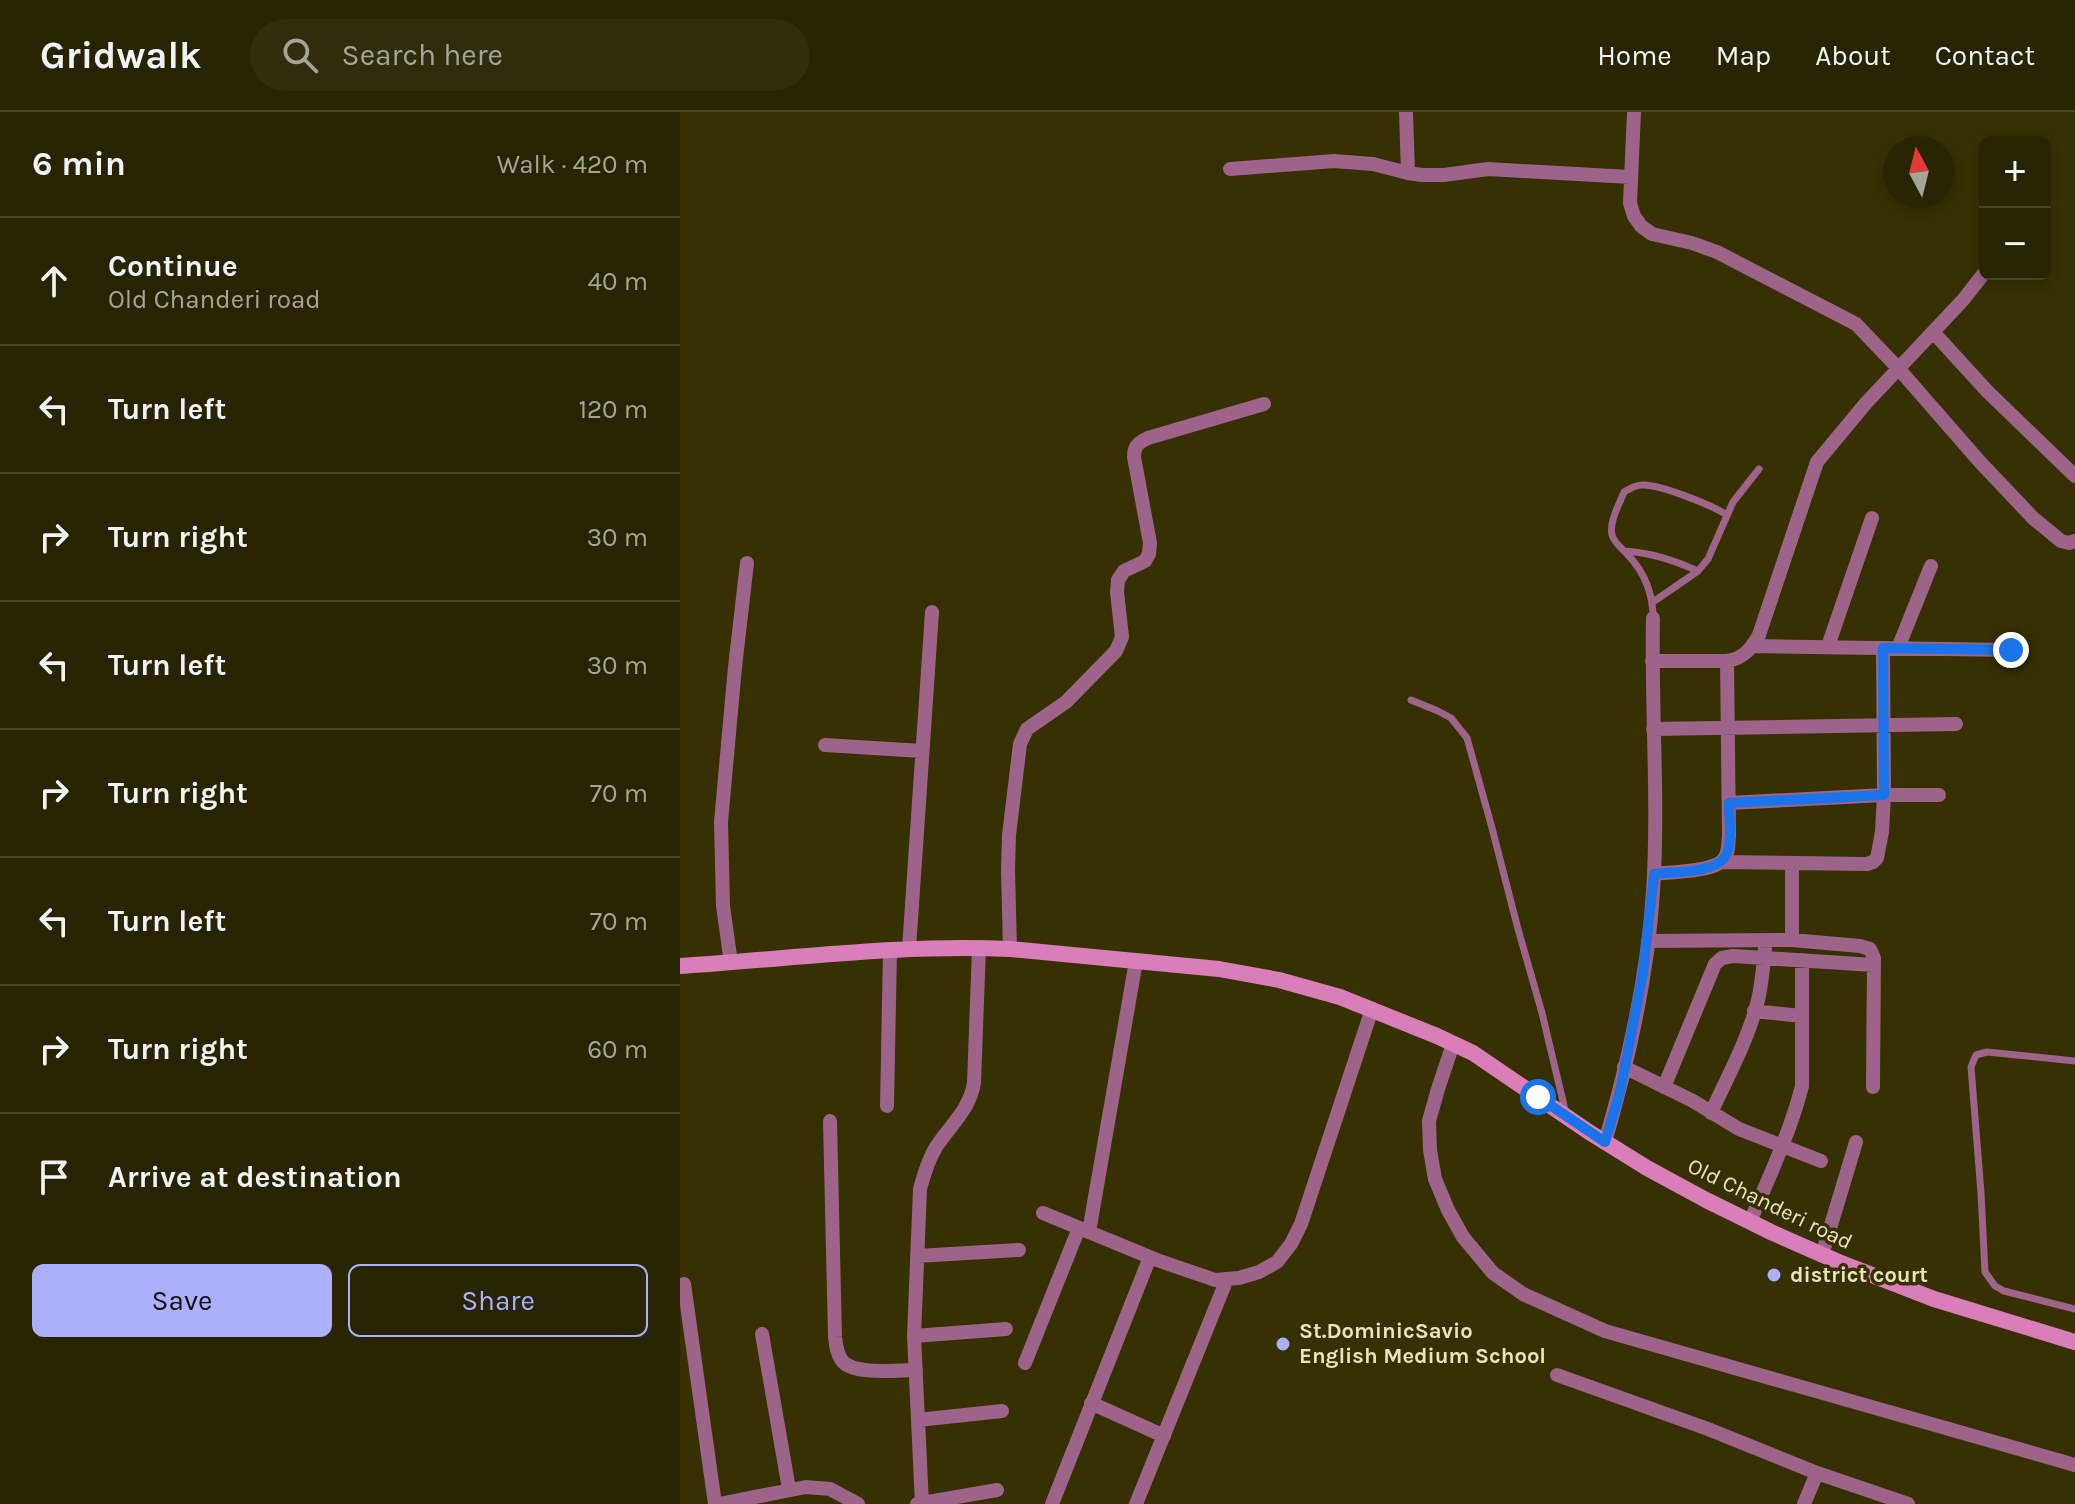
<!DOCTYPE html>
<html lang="en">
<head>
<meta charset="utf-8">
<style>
	body { margin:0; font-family:Karla,sans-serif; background:#302c0c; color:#f1f3f6 }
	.controls { position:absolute; right:24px; top:24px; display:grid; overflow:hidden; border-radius:12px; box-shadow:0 4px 12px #0003 }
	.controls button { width:72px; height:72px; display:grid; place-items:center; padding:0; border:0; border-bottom:2px solid #444124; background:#282402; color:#f1f3f6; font:40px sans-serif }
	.compass { position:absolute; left:1203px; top:24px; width:72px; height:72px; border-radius:50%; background:#282402; box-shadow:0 4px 12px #0003; rotate:353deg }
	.stop { position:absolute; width:24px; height:24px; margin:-18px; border:6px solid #1a73e8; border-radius:50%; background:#fff }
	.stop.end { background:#1a73e8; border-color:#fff; box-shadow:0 2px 8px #0008 }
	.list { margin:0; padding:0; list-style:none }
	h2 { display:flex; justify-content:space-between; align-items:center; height:104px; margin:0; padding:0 32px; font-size:34px }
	h2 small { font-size:26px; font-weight:400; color:#a5a499 }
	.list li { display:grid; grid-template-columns:52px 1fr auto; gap:24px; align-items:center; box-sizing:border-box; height:128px; padding:0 32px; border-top:2px solid #444124 }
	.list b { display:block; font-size:30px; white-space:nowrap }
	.list p { margin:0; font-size:26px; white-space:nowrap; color:#a5a499 }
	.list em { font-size:26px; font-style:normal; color:#a5a499 }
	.actions { display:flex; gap:16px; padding:24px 32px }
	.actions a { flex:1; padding:18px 0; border:2px solid #acaffb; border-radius:12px; text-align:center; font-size:28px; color:#acaffb }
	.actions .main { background:#acaffb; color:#111 }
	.icon { flex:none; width:44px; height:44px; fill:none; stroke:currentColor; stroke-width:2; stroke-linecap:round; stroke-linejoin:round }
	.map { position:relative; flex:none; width:1395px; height:1392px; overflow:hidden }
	header { display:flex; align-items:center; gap:48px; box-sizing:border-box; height:112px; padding:0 40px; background:#282402; border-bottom:2px solid #444124 }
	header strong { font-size:38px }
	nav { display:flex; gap:44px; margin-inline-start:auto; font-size:28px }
	.search { width:560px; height:72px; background:#302c0c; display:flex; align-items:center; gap:20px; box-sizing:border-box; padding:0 28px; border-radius:44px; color:#a5a499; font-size:30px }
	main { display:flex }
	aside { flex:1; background:#282402 }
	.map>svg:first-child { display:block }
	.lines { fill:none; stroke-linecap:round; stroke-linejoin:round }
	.lane { stroke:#9d6388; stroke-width:7 }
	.street { stroke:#9d6388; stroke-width:14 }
	.secondary { stroke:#da7eba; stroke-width:16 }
	.route { stroke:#1a73e8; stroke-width:10 }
	.poi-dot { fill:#acaffb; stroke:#363002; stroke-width:3 }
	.labels { text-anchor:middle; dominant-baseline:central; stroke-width:7; stroke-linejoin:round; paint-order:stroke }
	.street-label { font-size:22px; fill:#e9e4bd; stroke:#363002 }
	.poi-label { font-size:22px; font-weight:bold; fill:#e9e4bd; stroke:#363002; text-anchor:start }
</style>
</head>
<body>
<header>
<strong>Gridwalk</strong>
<div class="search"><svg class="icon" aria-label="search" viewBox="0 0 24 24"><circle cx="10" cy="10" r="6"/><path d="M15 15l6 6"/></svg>Search here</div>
<nav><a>Home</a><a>Map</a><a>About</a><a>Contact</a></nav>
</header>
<main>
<aside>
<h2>6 min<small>Walk · 420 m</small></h2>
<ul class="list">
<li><svg class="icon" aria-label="ahead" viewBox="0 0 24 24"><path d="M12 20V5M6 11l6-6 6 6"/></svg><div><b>Continue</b><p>Old Chanderi road</p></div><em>40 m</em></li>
<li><svg class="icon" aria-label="left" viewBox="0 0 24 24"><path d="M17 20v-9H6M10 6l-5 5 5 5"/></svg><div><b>Turn left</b></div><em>120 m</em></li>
<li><svg class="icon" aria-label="right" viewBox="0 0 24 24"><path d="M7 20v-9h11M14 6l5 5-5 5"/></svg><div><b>Turn right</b></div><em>30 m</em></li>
<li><svg class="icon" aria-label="left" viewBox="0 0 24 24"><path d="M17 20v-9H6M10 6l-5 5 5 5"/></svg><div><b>Turn left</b></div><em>30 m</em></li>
<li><svg class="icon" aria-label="right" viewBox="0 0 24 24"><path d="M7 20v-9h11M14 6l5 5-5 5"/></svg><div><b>Turn right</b></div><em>70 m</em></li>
<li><svg class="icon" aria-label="left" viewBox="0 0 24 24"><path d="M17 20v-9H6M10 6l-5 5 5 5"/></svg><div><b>Turn left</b></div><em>70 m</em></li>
<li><svg class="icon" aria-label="right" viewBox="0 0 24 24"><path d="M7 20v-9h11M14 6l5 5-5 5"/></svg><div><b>Turn right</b></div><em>60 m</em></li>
<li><svg class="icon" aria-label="arrive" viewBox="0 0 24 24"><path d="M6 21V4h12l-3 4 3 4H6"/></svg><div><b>Arrive at destination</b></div></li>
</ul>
<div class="actions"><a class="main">Save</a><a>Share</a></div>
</aside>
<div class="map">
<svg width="1395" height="1392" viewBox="0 0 1395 1392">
	<rect width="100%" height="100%" fill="#363002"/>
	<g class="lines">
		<path class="lane" d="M945,439C972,441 993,448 1018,459
			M973,490L1018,459L1028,447L1053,390L1079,357
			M973,506C973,481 965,461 948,443C943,437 934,431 932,423C929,410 939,393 944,380C949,377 955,373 962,373C980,372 1031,393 1047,403
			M731,588L758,599L771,606L787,626L812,716L838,817L862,901L886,1002
			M1395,949L1307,940L1296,943L1291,955L1301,1081L1305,1160L1315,1174L1324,1179L1395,1197"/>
		<path class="street" d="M726,0L728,61
			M954,0L950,91L954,104L961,114L972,122L1012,131L1037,140L1176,212L1218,256L1300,350L1353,406L1381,429L1389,431L1395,429
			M550,57L654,49L693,52L728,61L742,63H764L808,57L950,65
			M1254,221L1307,279L1395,364
			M1072,534L1331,538
			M1148,534L1192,406
			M1218,536L1251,454
			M972,549H1047C1064,546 1071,537 1079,523L1137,350L1186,291L1283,188L1305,160
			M973,617L1276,612
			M145,633L242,639
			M1049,691L1204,683H1259
			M1042,750L1187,752L1193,750L1197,746L1202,720L1204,683L1203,536
			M1112,751V828
			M974,762C990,760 1033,760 1043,748C1049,742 1048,732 1049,724L1047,549
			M968,829L1112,828L1180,834L1190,837L1194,846L1193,975
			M229,837L252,500
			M330,837L328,758L329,723L340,632L347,617L386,590L436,539L442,525L437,480L438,468L444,459L465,449L469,442L470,431L454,345C454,334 458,331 468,326L584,292
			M51,851L43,794L41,710L55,555L67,451
			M1074,899L1121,904
			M773,932L758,977L749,1009L750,1038L755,1067L768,1098L783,1125L813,1161L843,1182L925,1219L1395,1353
			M944,955L1013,989L1059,1017L1141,1049
			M984,975L1035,852L1042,846L1053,844L1194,853
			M207,994L210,839
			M1031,1001C1047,966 1067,930 1077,892C1082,874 1083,855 1085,836
			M150,1009L155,1225C156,1233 157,1243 163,1250C176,1263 218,1258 236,1258
			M925,1030C948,951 968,862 973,780C979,689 971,597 973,506
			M363,1101L477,1148L535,1168L559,1166L579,1160L597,1150L611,1132L621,1112L692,897
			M1070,1110C1089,1065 1110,1021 1122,974V848
			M409,1120L456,849
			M1142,1143L1176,1030
			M237,1144L339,1138
			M4,1172L35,1392
			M82,1222L109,1377
			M234,1224L326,1217
			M345,1251L399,1116
			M877,1263L1028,1317L1137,1361L1228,1392
			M411,1291L484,1324
			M238,1308L322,1299
			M39,1392L126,1375L150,1377L178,1392
			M237,1392L317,1378
			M242,1392L234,1224L240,1077C244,1062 248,1048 256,1035C271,1012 289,999 294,971L299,836
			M372,1392L470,1145
			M456,1392L547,1167
			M1124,1392L1137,1361"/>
		<path class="secondary" d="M0,854C110,847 220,832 330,837L539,857L599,868L660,885L757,924L793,941L909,1020L967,1056L1026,1088L1093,1121L1161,1151L1254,1187L1395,1230"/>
	</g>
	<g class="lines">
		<path class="route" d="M858,985L925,1030L940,980L963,861L974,762C992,760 1038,761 1046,743C1053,728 1049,707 1049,691L1204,683L1203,536L1331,538"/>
	</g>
	<g class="poi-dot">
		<circle cx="1094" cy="1163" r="8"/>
		<circle cx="603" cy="1232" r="8"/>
	</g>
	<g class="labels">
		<g class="street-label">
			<text transform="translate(1090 1092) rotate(26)">Old Chanderi road</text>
		</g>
		<g class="poi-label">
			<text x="1110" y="1163">district court</text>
			<text x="619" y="1219">St.DominicSavio<tspan x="619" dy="25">English Medium School</tspan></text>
		</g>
	</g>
</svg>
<div class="controls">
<button>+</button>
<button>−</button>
</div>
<svg class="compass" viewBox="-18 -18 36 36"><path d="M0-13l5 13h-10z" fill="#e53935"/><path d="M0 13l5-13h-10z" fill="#a5a499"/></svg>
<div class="stop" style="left:858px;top:985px"></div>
<div class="stop end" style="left:1331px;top:538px"></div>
</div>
</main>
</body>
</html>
